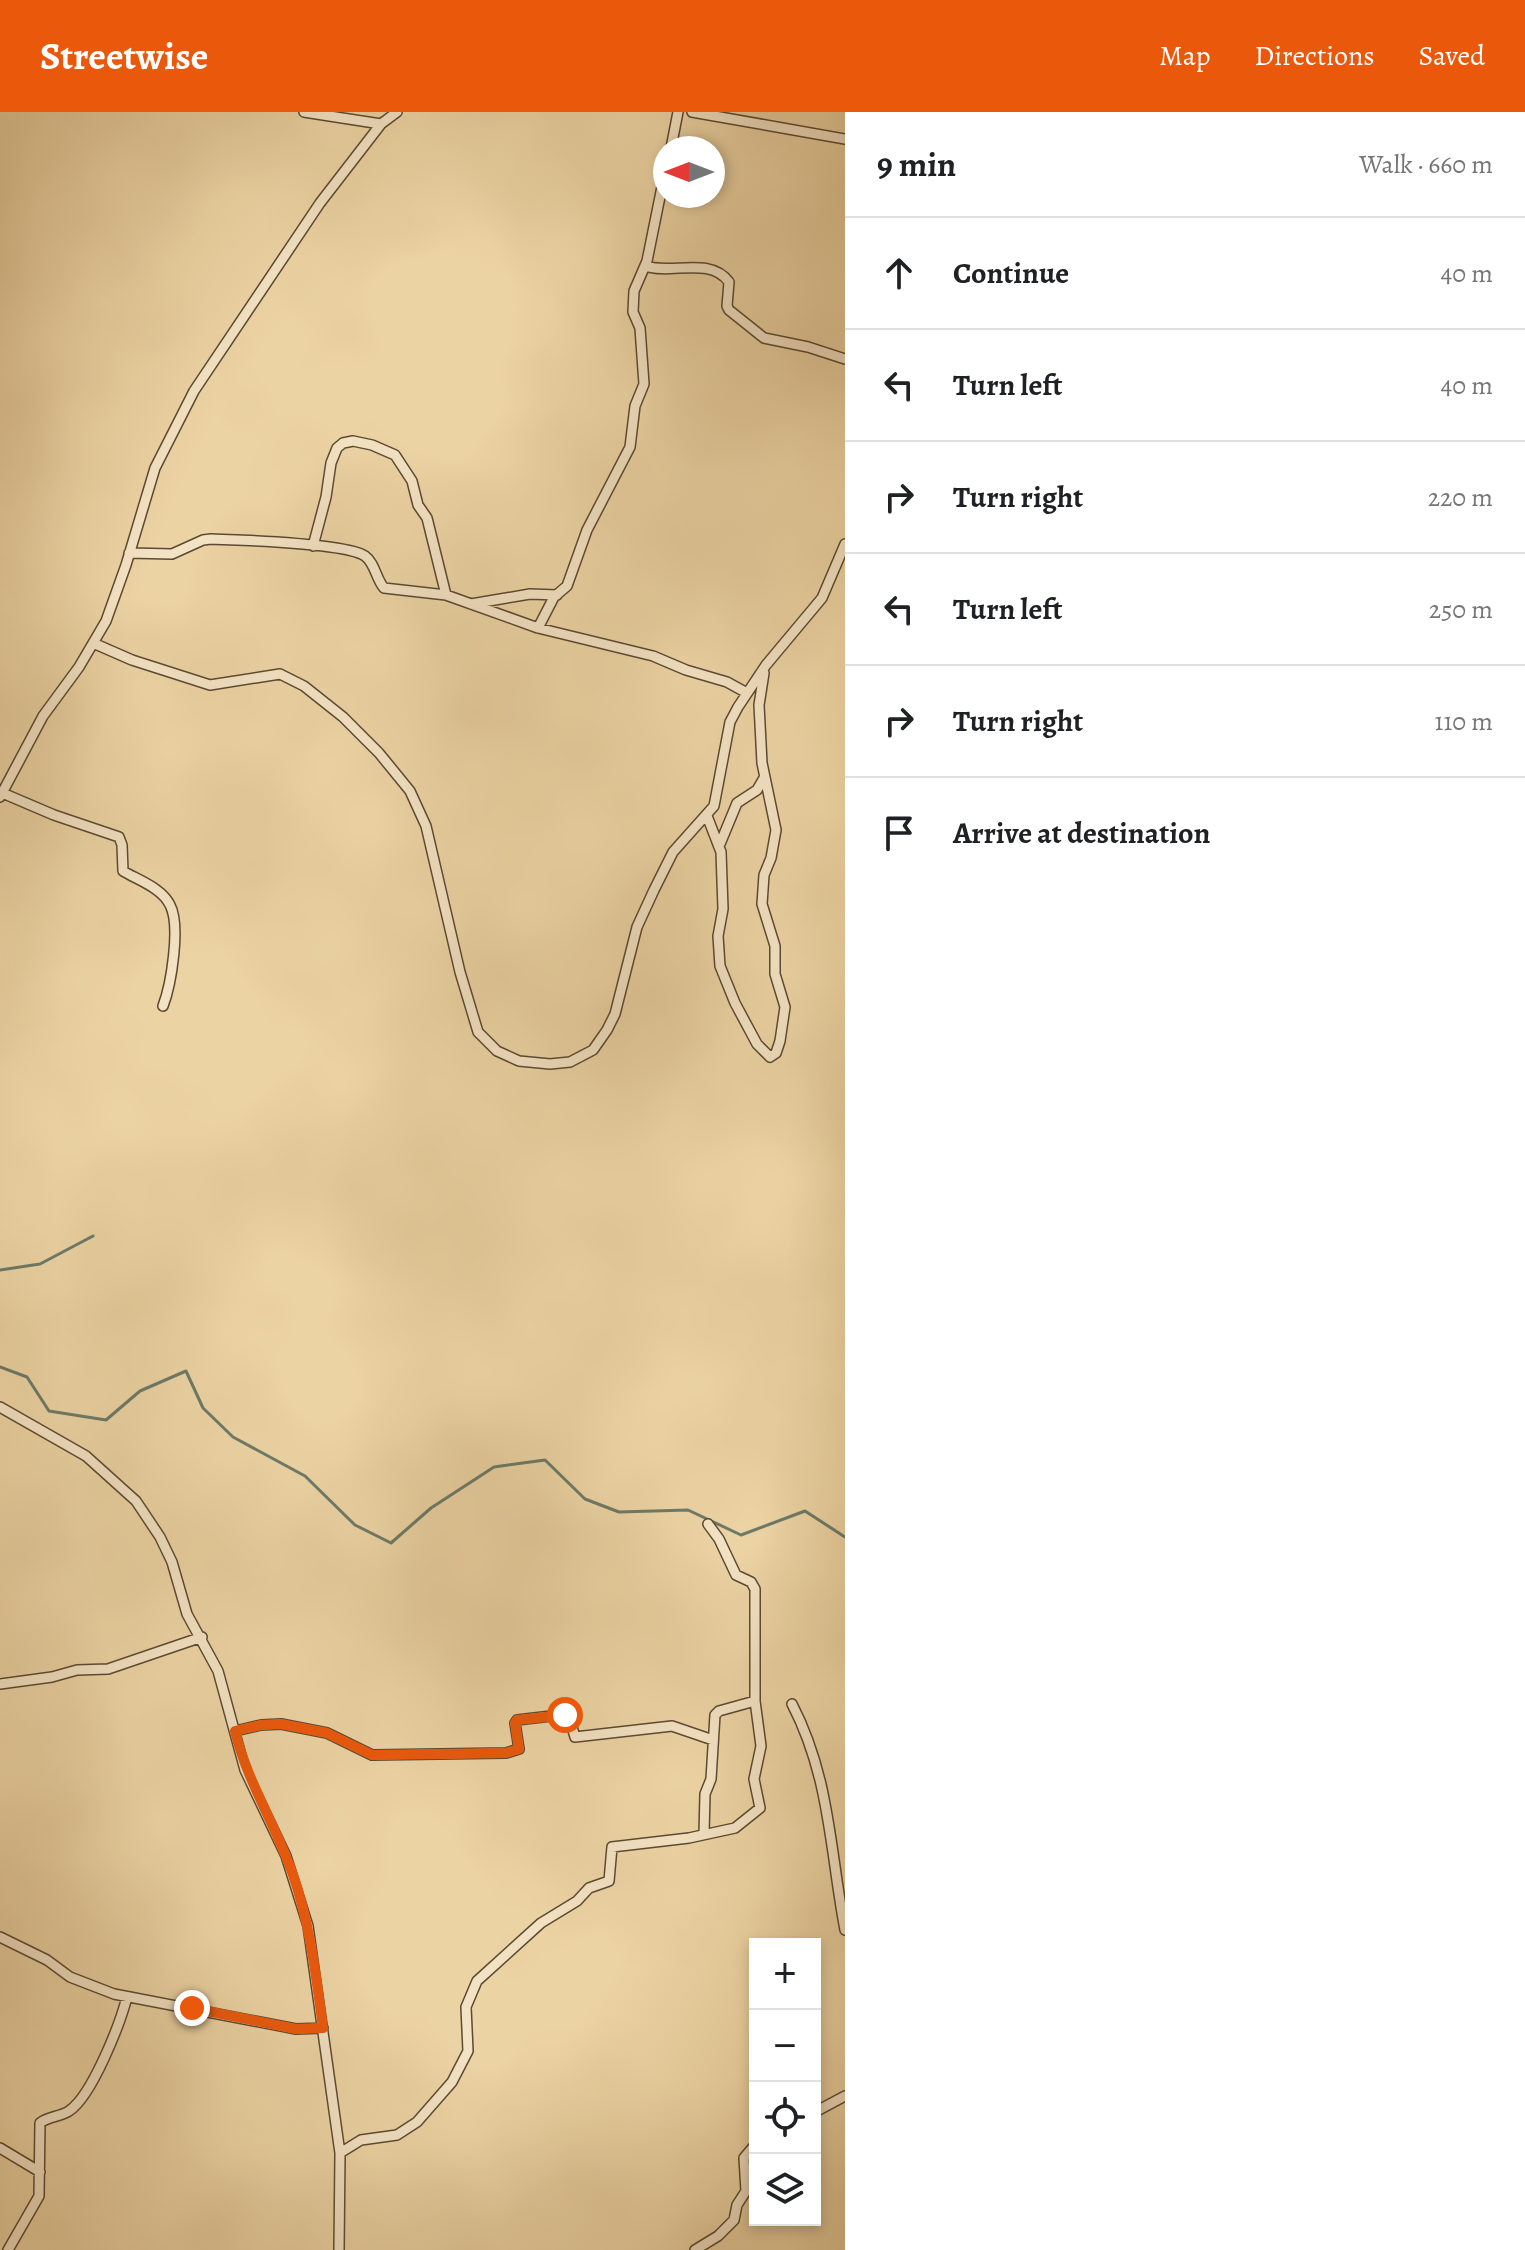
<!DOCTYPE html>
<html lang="en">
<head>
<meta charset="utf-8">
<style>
	body { margin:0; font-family:Alegreya,serif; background:#f2f2f2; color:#202124 }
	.controls { position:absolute; right:24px; bottom:24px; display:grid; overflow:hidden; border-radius:0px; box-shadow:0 4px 12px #0003 }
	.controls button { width:72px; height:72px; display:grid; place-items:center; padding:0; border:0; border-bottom:2px solid #e0e0e0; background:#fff; color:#202124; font:40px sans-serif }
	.compass { position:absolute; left:653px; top:24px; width:72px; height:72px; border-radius:50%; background:#fff; box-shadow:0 4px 12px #0003; rotate:270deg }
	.stop { position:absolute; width:24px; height:24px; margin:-18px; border:6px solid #ea580c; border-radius:50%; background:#fff }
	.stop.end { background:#ea580c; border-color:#fff; box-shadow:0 2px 8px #0008 }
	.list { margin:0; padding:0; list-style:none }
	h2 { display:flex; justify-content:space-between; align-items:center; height:104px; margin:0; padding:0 32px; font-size:34px }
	h2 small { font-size:26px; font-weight:400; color:#757577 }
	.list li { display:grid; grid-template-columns:52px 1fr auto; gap:24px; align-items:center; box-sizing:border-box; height:112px; padding:0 32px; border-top:2px solid #e0e0e0 }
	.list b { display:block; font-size:30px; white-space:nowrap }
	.list em { font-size:26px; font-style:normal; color:#757577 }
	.icon { flex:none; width:44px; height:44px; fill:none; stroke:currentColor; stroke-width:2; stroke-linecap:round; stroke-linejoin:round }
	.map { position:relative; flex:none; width:845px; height:2138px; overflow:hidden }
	header { display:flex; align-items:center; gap:48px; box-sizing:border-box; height:112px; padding:0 40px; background:#ea580c; color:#fff }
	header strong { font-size:38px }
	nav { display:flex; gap:44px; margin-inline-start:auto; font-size:28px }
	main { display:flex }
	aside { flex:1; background:#fff }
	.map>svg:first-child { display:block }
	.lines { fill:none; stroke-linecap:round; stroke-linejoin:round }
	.stream { stroke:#6c7a68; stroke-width:3 }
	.minor-casing { stroke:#5a4a32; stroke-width:12 }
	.minor { stroke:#f3e2c3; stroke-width:9 }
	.route { stroke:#ea580c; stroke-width:10 }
</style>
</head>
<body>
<header>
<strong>Streetwise</strong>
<nav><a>Map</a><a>Directions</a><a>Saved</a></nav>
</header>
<main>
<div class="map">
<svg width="845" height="2138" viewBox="0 0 845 2138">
	<rect width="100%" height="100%" fill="#ecd3a3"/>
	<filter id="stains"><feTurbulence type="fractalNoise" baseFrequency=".0025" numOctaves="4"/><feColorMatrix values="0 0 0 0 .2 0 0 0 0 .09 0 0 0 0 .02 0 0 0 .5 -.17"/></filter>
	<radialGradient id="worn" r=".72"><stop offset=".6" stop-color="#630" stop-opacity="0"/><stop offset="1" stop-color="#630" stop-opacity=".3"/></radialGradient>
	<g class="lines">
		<path class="stream" d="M0,1158L40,1152L93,1124
			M0,1255L27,1265L49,1299L106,1308L140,1279L186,1259L203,1296L233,1325L305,1364L355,1413L391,1431L431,1396L494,1355L545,1348L585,1387L619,1400L688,1398L741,1423L805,1399L845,1425"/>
		<g class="minor-casing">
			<path id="minor" d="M304,0L381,12
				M692,0L845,27
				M671,36L678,0
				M646,154C671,163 710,144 729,170L727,194L729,198L764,226L808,235L845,247
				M313,434L326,385L331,351L337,336L343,331L353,329L372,333L395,343L412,369L418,393L427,406L446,483
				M129,441L172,442L203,428L211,427C239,428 346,431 365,444C375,451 376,467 384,476L446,483L538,516L653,544L686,558L727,570L747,581
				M471,492L530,482L557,483
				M538,516L554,485L567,474L587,418L630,335L635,294L644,272L640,216L633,200L634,179L647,149L665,60
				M93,531L132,548L210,573L280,562L304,574L343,605L379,641L410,679L426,714L460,860L478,920L497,939L519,949L550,952L570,950L593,938L607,918L615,902L637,815L654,778L673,740L714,694L730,610L738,595L766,553L822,486L845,432
				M0,680L54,703L119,725L122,733L123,759C138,768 162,776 170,793C181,814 171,873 163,894
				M0,685L43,604L79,555L106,509L126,453L155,356L194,279L320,91L381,12L397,0
				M707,704L721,740L723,797L718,824L720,854L735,891L757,932L770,945L776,941L780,929L785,895L775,862V834L762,792L764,763L771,746L776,718L762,651L759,593L764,561
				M720,732L737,691L757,678L764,666
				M0,1295L86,1344L136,1389L160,1425L172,1450L187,1502L218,1559L245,1658L286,1744L308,1814L340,2041L339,2138
				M0,1572L52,1565L77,1558L108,1557L202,1525
				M792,1592C830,1665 830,1739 845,1818
				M235,1619L261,1613L281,1612L327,1621L372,1643L506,1641L519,1637L515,1611L517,1608L560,1603L569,1605L575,1625L672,1614L713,1628
				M704,1722L705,1682L711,1667L715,1603L719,1599L755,1589
				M0,1825L47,1848L70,1865L114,1882L296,1917L323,1916
				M815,2000L845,1984
				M0,2036L40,2060
				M340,2041L361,2028L397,2023L417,2010L452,1970L468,1939L466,1895L477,1869L541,1811L577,1789L589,1776L609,1769L612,1735L689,1726L735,1716L760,1696L754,1667L761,1634L755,1589V1477L751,1470L736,1463L719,1427L708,1412
				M8,2138L39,2084L40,2011C49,2004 60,2005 69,1999C92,1984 120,1912 127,1885
				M695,2138L718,2124L734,2108L737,2093L746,2079L744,2046L755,2033"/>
		</g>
		<use href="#minor" class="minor"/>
	</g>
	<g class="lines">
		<path class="route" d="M192,1896L296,1917L323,1916C316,1863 310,1811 292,1760C275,1712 247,1669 235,1619L261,1613L281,1612L327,1621L372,1643L506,1641L519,1637L515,1611L517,1608L565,1603"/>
	</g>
	<rect width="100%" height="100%" filter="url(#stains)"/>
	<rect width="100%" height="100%" fill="url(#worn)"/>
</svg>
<div class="controls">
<button>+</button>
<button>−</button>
<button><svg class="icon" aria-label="locate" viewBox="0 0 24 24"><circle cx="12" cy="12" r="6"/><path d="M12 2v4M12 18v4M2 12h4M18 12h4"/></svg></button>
<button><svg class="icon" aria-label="layers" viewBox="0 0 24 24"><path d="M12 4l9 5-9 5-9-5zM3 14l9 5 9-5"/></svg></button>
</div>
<svg class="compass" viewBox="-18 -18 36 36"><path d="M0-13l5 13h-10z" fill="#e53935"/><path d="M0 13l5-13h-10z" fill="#757577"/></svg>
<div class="stop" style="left:565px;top:1603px"></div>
<div class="stop end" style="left:192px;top:1896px"></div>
</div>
<aside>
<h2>9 min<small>Walk · 660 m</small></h2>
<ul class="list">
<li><svg class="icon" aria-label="ahead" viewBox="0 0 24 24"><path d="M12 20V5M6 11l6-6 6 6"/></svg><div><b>Continue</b></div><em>40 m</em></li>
<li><svg class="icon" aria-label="left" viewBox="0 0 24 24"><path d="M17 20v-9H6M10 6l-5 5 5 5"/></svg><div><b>Turn left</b></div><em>40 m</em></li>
<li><svg class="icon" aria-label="right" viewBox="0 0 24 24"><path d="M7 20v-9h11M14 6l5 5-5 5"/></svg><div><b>Turn right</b></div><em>220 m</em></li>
<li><svg class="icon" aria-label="left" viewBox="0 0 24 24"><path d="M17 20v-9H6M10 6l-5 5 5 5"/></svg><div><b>Turn left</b></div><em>250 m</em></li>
<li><svg class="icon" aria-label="right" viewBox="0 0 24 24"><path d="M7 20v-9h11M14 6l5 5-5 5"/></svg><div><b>Turn right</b></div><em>110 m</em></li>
<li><svg class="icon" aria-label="arrive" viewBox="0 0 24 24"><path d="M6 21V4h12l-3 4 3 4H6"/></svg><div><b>Arrive at destination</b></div></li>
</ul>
</aside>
</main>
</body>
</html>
